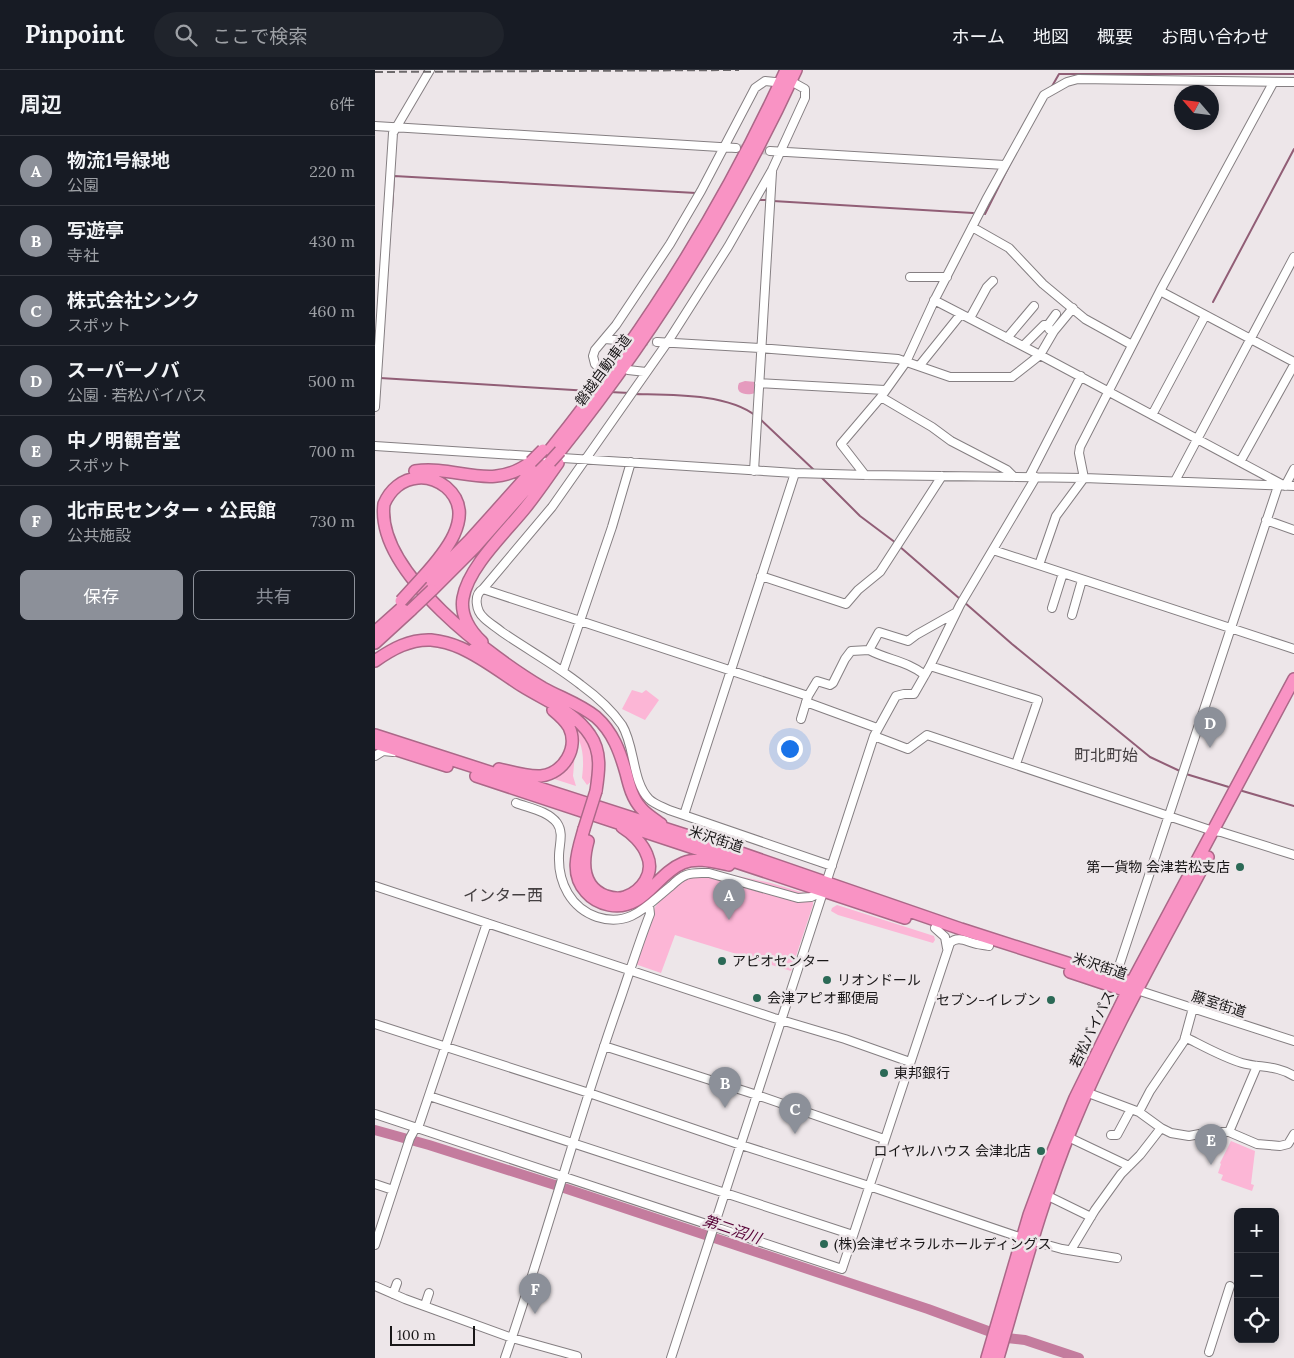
<!DOCTYPE html>
<html lang="ja">
<head>
<meta charset="utf-8">
<style>
	body { margin:0; font-family:Lora,"Noto Sans JP",serif; background:#20242c; color:#f1f3f6 }
	.controls { position:absolute; right:15px; bottom:15px; display:grid; overflow:hidden; border-radius:8px; box-shadow:0 2px 8px #0003 }
	.controls button { width:45px; height:45px; display:grid; place-items:center; padding:0; border:0; border-bottom:1px solid #363941; background:#171b24; color:#f1f3f6; font:25px sans-serif }
	.compass { position:absolute; left:799px; top:15px; width:45px; height:45px; border-radius:50%; background:#171b24; box-shadow:0 2px 8px #0003; rotate:298deg }
	.scale { position:absolute; left:15px; bottom:12px; width:85px; box-sizing:border-box; padding-left:5px; border:2px solid #191718; border-top:0; font-size:14px; line-height:18px; white-space:nowrap; color:#191718; -webkit-text-stroke:4px #ede6e9; paint-order:stroke }
	.you { position:absolute; left:414px; top:678px; width:18px; height:18px; margin:-12px; border:4px solid #fff; border-radius:50%; background:#1a73e8; box-shadow:0 0 0 8px #1a73e833 }
	.badge { display:grid; place-items:center; width:32px; height:32px; border-radius:50%; background:#8c9099; color:#fff; font-size:16px; font-weight:700 }
	.pin { position:absolute; translate:-50% -41px; filter:drop-shadow(0 1px 2px #0008) }
	.pin::after { content:''; position:absolute; top:26px; width:18px; height:15px; background:inherit; clip-path:polygon(0 0,100% 0,50% 100%) }
	.list { margin:0; padding:0; list-style:none }
	h2 { display:flex; justify-content:space-between; align-items:center; height:65px; margin:0; padding:0 20px; font-size:21px }
	h2 small { font-size:16px; font-weight:400; color:#9ea1a6 }
	.list li { display:grid; grid-template-columns:32px 1fr auto; gap:15px; align-items:center; box-sizing:border-box; height:70px; padding:0 20px; border-top:1px solid #363941 }
	.list b { display:block; font-size:19px; white-space:nowrap }
	.list p { margin:0; font-size:16px; white-space:nowrap; color:#9ea1a6 }
	.list em { font-size:16px; font-style:normal; color:#9ea1a6 }
	.actions { display:flex; gap:10px; padding:15px 20px }
	.actions a { flex:1; padding:11px 0; border:1px solid #8c9099; border-radius:8px; text-align:center; font-size:18px; color:#8c9099 }
	.actions .main { background:#8c9099; color:#fff }
	.icon { flex:none; width:28px; height:28px; fill:none; stroke:currentColor; stroke-width:2; stroke-linecap:round; stroke-linejoin:round }
	.map { position:relative; flex:none; width:919px; height:1288px; overflow:hidden }
	header { display:flex; align-items:center; gap:30px; box-sizing:border-box; height:70px; padding:0 25px; background:#171b24; border-bottom:1px solid #363941 }
	header strong { font-size:24px }
	nav { display:flex; gap:28px; margin-inline-start:auto; font-size:18px }
	.search { width:350px; height:45px; background:#20242c; display:flex; align-items:center; gap:12px; box-sizing:border-box; padding:0 18px; border-radius:28px; color:#9ea1a6; font-size:19px }
	main { display:flex }
	aside { flex:1; background:#171b24 }
	.map>svg:first-child { display:block }
	.green { fill:#fcb6d6 }
	.forest { fill:#e59bbe }
	.lines { fill:none; stroke-linecap:round; stroke-linejoin:round }
	.stream { stroke:#915e76; stroke-width:2 }
	.river { stroke:#c47c9e; stroke-width:10 }
	.minor-tunnel { stroke:#cdc7ca; stroke-width:8; stroke-dasharray:8 4; stroke-linecap:butt }
	.minor-casing { stroke:#857f82; stroke-width:10 }
	.highway-casing { stroke:#ab6888; stroke-width:14 }
	.minor { stroke:#fff; stroke-width:8 }
	.highway { stroke:#f993c4; stroke-width:11 }
	.rail { stroke:#6d696b; stroke-width:2; stroke-dasharray:8 4; stroke-linecap:butt }
	.highway-bridge-casing { stroke:#ab6888; stroke-width:14; stroke-linecap:butt }
	.highway-bridge { stroke:#f993c4; stroke-width:11 }
	.poi-dot { fill:#2b6956; stroke:#ede6e9; stroke-width:2 }
	.labels { text-anchor:middle; dominant-baseline:central; stroke-width:5; stroke-linejoin:round; paint-order:stroke }
	.street-label { font-size:14px; fill:#191718; stroke:#ede6e9 }
	.poi-label { font-size:14px; fill:#191718; stroke:#ede6e9; text-anchor:start }
	.water-label { font-size:15px; font-style:italic; fill:#560035; stroke:#ede6e9 }
	.quarter-label { font-size:16px; fill:#443f41; stroke:#ede6e9 }
</style>
</head>
<body>
<header>
<strong>Pinpoint</strong>
<div class="search"><svg class="icon" aria-label="search" viewBox="0 0 24 24"><circle cx="10" cy="10" r="6"/><path d="M15 15l6 6"/></svg>ここで検索</div>
<nav><a>ホーム</a><a>地図</a><a>概要</a><a>お問い合わせ</a></nav>
</header>
<main>
<aside>
<h2>周辺<small>6件</small></h2>
<ul class="list">
<li><span class="badge">A</span><div><b>物流1号緑地</b><p>公園</p></div><em>220 m</em></li>
<li><span class="badge">B</span><div><b>写遊亭</b><p>寺社</p></div><em>430 m</em></li>
<li><span class="badge">C</span><div><b>株式会社シンク</b><p>スポット</p></div><em>460 m</em></li>
<li><span class="badge">D</span><div><b>スーパーノバ</b><p>公園 · 若松バイパス</p></div><em>500 m</em></li>
<li><span class="badge">E</span><div><b>中ノ明観音堂</b><p>スポット</p></div><em>700 m</em></li>
<li><span class="badge">F</span><div><b>北市民センター・公民館</b><p>公共施設</p></div><em>730 m</em></li>
</ul>
<div class="actions"><a class="main">保存</a><a>共有</a></div>
</aside>
<div class="map">
<svg width="919" height="1288" viewBox="0 0 919 1288">
	<rect width="100%" height="100%" fill="#ede6e9"/>
	<path class="green" d="M257,620L267,623L271,620L284,630L270,650L247,639Z
		M194,651C201,657 210,663 215,670C223,679 223,709 212,715L207,708C210,684 207,671 194,651Z
		M200,683L198,706L201,716L176,708Z
		M339,801L396,813L436,825L438,828V835L416,901L300,865L286,903L260,894L280,837L303,808Z
		M462,835L559,866L560,870L558,873L463,845L456,841L457,838Z
		M856,1071L880,1081L876,1114L879,1115L877,1121L846,1110L848,1105L843,1103L846,1094L845,1093Z"/>
	<path class="forest" d="M370,311L381,312L380,323C372,326 359,324 364,313Z"/>
	<g class="lines">
		<path class="stream" d="M676,18L684,4H919
			M383,130H393
			M398,131L598,143
			M17,141L19,106L321,123
			M610,144L638,88
			M838,232L919,79
			M5,308L215,321
			M234,322L255,323
			M259,324C295,325 352,323 381,346
			M384,348L439,400
			M446,407L485,446L521,473
			M524,476L585,529
			M589,532L637,574L775,687L807,702
			M811,704L857,718
			M864,720L919,736"/>
		<path class="river" d="M0,1060L54,1075L180,1115L553,1239L632,1268L650,1270L704,1288"/>
		<path class="minor-tunnel" d="M361,78L395,81
			M241,270L282,272"/>
		<g class="minor-casing">
			<path id="minor" d="M421,14L430,19V28L397,100L353,177L292,273L177,437L108,519C98,525 101,541 109,548C114,553 121,557 127,562C153,580 181,595 206,615C221,626 236,639 247,655C260,676 257,712 274,729C279,734 288,737 294,740L457,796
				M0,56L361,78
				M395,81L630,95
				M597,157L634,178L668,214L710,249L757,275
				M535,207H572
				M785,221L919,292
				M559,230L665,285L910,416L919,399
				M595,248L612,217L618,211
				M674,259L673,255L681,244
				M632,268L659,236
				M230,269L241,270
				M282,272L385,278L523,289L575,307H637L665,285L679,261L698,238
				M648,276L669,255H673
				M545,295L586,244
				M229,298L223,297L220,294L218,286L220,280L241,255L295,174L326,121L380,18L390,11L400,12
				M253,300L271,302
				M384,313L510,320
				M506,327L557,357L576,371L632,400L639,407
				M0,337L18,63L55,0
				M777,345L830,246
				M0,376L420,403L491,405L709,408L919,416
				M865,392L919,295
				M379,401L397,102
				M490,405L466,374L506,327L531,292L560,229L611,130L669,25L692,12L703,9L919,12
				M654,407L706,306
				M800,411L919,187
				M891,450L919,460
				M618,480L919,579
				M664,495L681,446L709,408L704,383L705,377L785,221L898,13
				M386,506L471,534L483,520L505,502L567,406
				M108,519L433,626
				M677,538L688,503
				M697,545L707,510
				M494,580C513,590 532,591 550,605
				M555,596L663,630L641,694
				M188,601L237,457L256,392
				M431,632L502,658
				M426,649L433,626L442,611L455,615L458,613L470,589L476,581L494,580L504,562L533,571L541,565L580,543
				M499,666L521,626L529,624H539L555,596L585,535L661,407
				M0,686L8,681L18,682
				M141,733C154,738 173,741 182,753C189,763 184,775 184,786C183,813 196,838 222,847C256,858 273,834 296,816C300,812 306,807 311,805C318,802 327,803 334,803L423,828L436,827L449,821
				M309,745L420,403
				M0,816L399,948L470,969L535,992
				M560,858L570,867L572,878
				M745,893L903,416
				M762,920L919,971
				M0,954L214,1023L366,1075L494,1116L647,1168L687,1179L742,1188
				M810,967C828,976 847,987 867,993C885,998 902,995 919,1006
				M229,976L382,1025L509,1069
				M708,1021L764,1042L786,1058L796,1063L814,1066L835,1062H854L882,1074L905,1076L913,1074L919,1064
				M54,1026L478,1165
				M764,1042L775,1021L809,971L818,938
				M0,1044L467,1199L575,873C583,865 592,872 602,874C606,875 610,875 614,876
				M43,1058L112,853
				M854,1062L882,996
				M736,1065H742L756,1039
				M693,1067L754,1096
				M0,1114L18,1120
				M671,1125L716,1147
				M0,1175L35,1068L41,1057
				M696,1180L720,1140L746,1104L765,1085L786,1058
				M0,1216L30,1229L137,1268L202,1286V1288
				M18,1224L22,1213
				M50,1235L54,1223
				M834,1282L855,1216
				M130,1288C171,1169 203,1048 245,930C255,901 264,872 275,844L274,835
				M296,1288L499,666L533,679L552,665L838,761L846,762L919,785"/>
		</g>
		<g class="highway-casing">
			<path id="highway" d="M175,380C269,263 349,137 411,0
				M185,381C279,263 358,137 421,0
				M40,401C83,395 116,422 156,392
				M47,508C67,486 104,445 71,417C63,411 53,407 43,408C27,409 15,420 9,434C0,503 119,589 168,618C186,628 205,634 221,647C238,662 245,682 251,703C254,715 257,728 266,738C271,744 279,749 286,754
				M53,512L95,470L164,393
				M57,520L100,477L175,392
				M0,562L30,535
				M107,572C95,561 85,545 88,528C93,497 132,461 151,437C163,422 173,407 183,393
				M0,573L36,540
				M98,580L116,595
				M0,591C17,579 35,569 56,570C66,571 77,574 86,578C108,588 127,603 147,616C171,631 199,641 215,665C227,682 224,702 221,721
				M0,665L363,782L586,859L739,908L757,912L762,920
				M0,673L72,696
				M124,699C137,702 153,707 166,706C189,703 204,678 194,657C190,650 184,645 178,640
				M101,706L530,848
				M209,759C203,780 194,804 211,822C217,829 224,833 234,835C268,842 281,804 308,793C322,787 339,792 354,795
				M213,771C207,793 207,817 231,826C237,828 244,829 250,827C267,821 280,803 272,785C268,774 257,763 247,757
				M695,902L752,921L762,920
				M612,1288L654,1145L674,1091L700,1028L757,912L919,609
				M623,1288C646,1210 666,1132 697,1057C735,964 786,876 833,787"/>
		</g>
		<use href="#minor" class="minor"/>
		<use href="#highway" class="highway"/>
		<path class="rail" d="M0,2L364,0"/>
		<g class="highway-bridge-casing">
			<path id="highway-bridge" d="M156,392L168,380
				M175,392L185,381
				M26,531L47,508
				M36,540L57,520
				M209,759L221,721"/>
		</g>
		<use href="#highway-bridge" class="highway-bridge"/>
	</g>
	<g class="poi-dot">
		<circle cx="865" cy="797" r="5"/>
		<circle cx="347" cy="891" r="5"/>
		<circle cx="452" cy="910" r="5"/>
		<circle cx="382" cy="928" r="5"/>
		<circle cx="676" cy="930" r="5"/>
		<circle cx="509" cy="1003" r="5"/>
		<circle cx="666" cy="1081" r="5"/>
		<circle cx="449" cy="1174" r="5"/>
	</g>
	<g class="labels">
		<g class="street-label">
			<text transform="translate(228 300) rotate(-54)">磐越自動車道</text>
			<text transform="translate(341 769) rotate(18)">米沢街道</text>
			<text transform="translate(725 896) rotate(18)">米沢街道</text>
			<text transform="translate(844 934) rotate(18)">藤室街道</text>
			<text transform="translate(717 959) rotate(-64)">若松バイパス</text>
		</g>
		<g class="poi-label">
			<text x="855" y="797" text-anchor="end">第一貨物 会津若松支店</text>
			<text x="357" y="891">アピオセンター</text>
			<text x="462" y="910">リオンドール</text>
			<text x="392" y="928">会津アピオ郵便局</text>
			<text x="666" y="930" text-anchor="end">セブン-イレブン</text>
			<text x="519" y="1003">東邦銀行</text>
			<text x="656" y="1081" text-anchor="end">ロイヤルハウス 会津北店</text>
			<text x="459" y="1174">(株)会津ゼネラルホールディングス</text>
		</g>
		<g class="water-label">
			<text transform="translate(357 1159) rotate(19)">第二沼川</text>
		</g>
		<g class="quarter-label">
			<text x="731" y="685">町北町始</text>
			<text x="128" y="825">インター西</text>
		</g>
	</g>
</svg>
<div class="controls">
<button>+</button>
<button>−</button>
<button><svg class="icon" aria-label="locate" viewBox="0 0 24 24"><circle cx="12" cy="12" r="6"/><path d="M12 2v4M12 18v4M2 12h4M18 12h4"/></svg></button>
</div>
<svg class="compass" viewBox="-18 -18 36 36"><path d="M0-13l5 13h-10z" fill="#e53935"/><path d="M0 13l5-13h-10z" fill="#9ea1a6"/></svg>
<div class="scale">100 m</div>
<div class="you"></div>
<div class="pin badge" style="left:354px;top:850px">A</div>
<div class="pin badge" style="left:350px;top:1038px">B</div>
<div class="pin badge" style="left:420px;top:1064px">C</div>
<div class="pin badge" style="left:835px;top:678px">D</div>
<div class="pin badge" style="left:836px;top:1095px">E</div>
<div class="pin badge" style="left:160px;top:1244px">F</div>
</div>
</main>
</body>
</html>
